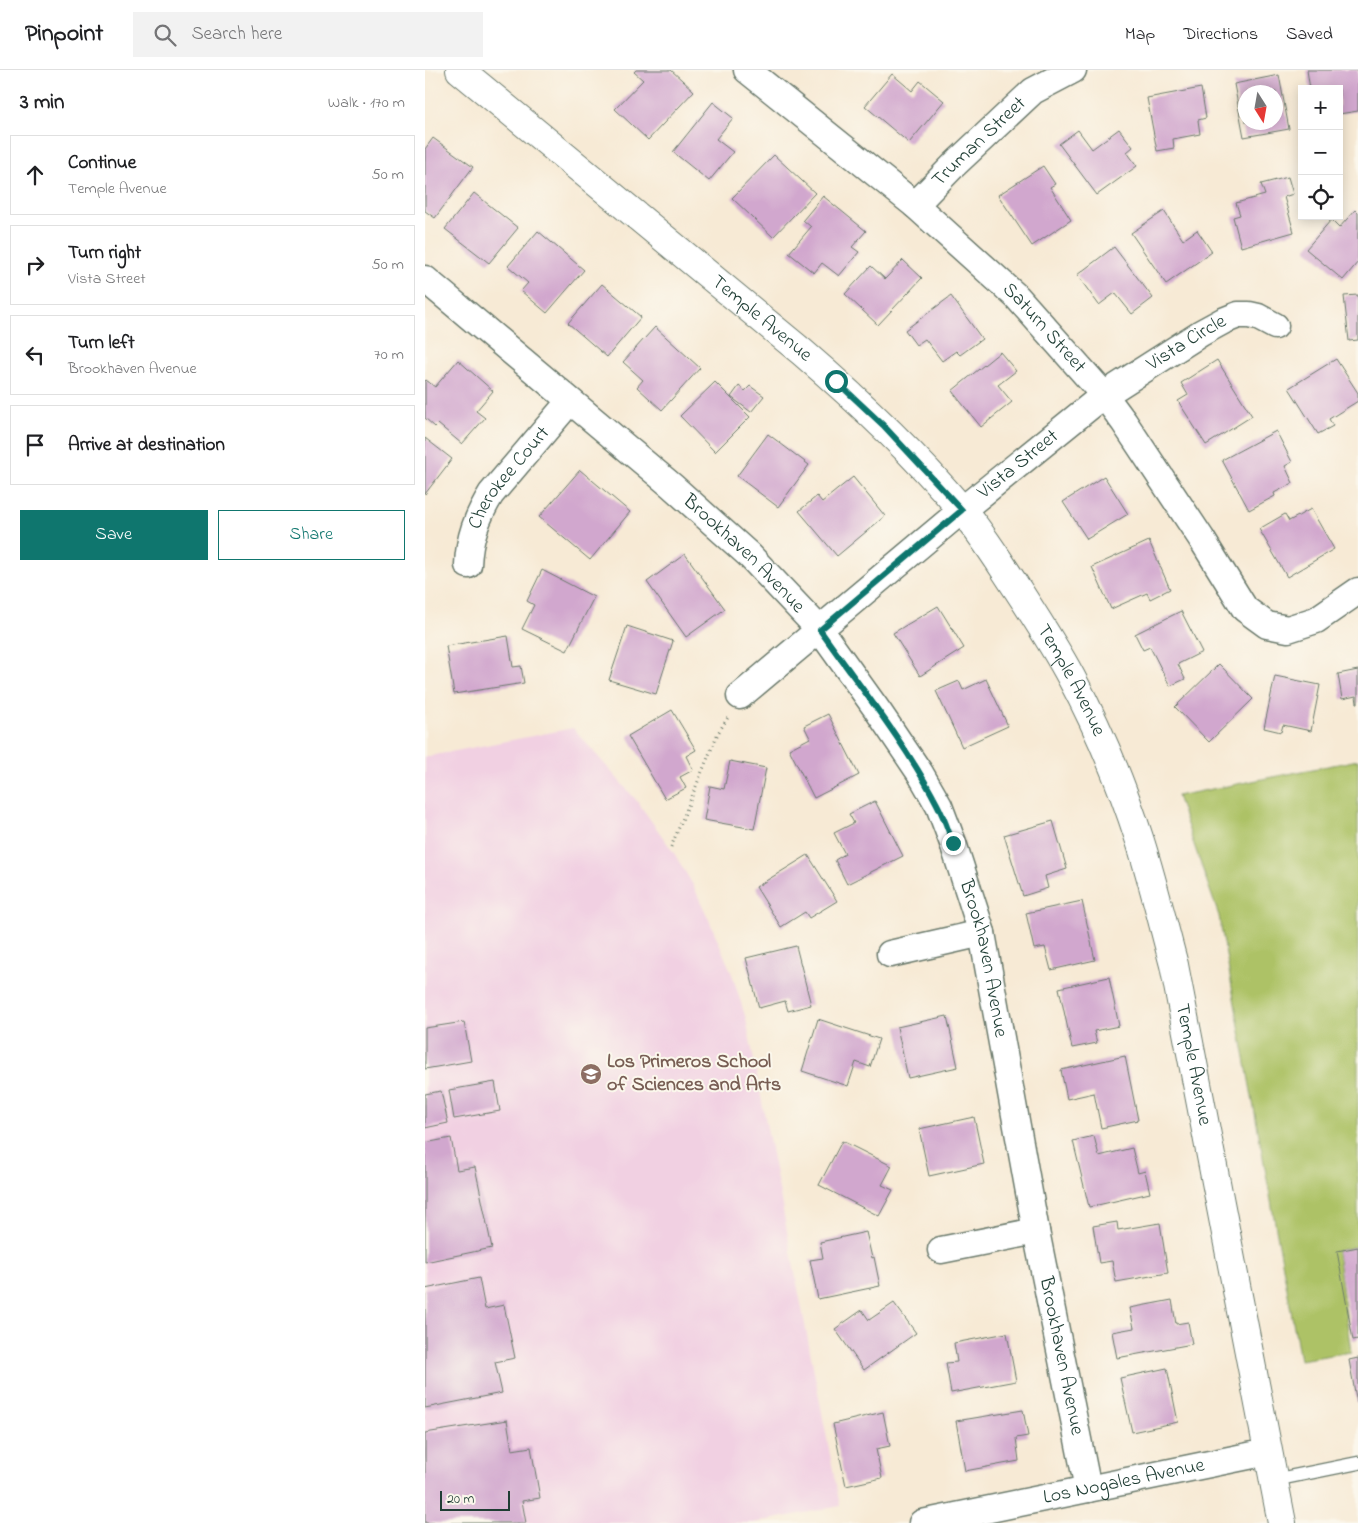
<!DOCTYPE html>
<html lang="en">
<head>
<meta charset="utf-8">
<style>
	body { margin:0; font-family:"Indie Flower",sans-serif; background:#f2f2f2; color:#202124 }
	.controls { position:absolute; right:15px; top:15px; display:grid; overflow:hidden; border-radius:0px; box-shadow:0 2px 12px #0003 }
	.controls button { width:45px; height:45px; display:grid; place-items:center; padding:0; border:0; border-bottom:1px solid #e0e0e0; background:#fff; color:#202124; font:25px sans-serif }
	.compass { position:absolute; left:813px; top:15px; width:45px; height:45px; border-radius:50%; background:#fff; box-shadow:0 2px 12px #0003; rotate:169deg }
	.scale { position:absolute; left:15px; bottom:12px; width:70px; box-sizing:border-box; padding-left:5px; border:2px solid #1f3d34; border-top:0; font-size:14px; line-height:18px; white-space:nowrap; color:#1f3d34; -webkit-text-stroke:4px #fbf7ec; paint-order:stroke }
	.stop { position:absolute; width:15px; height:15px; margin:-11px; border:4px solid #0f766e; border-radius:50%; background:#fff }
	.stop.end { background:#0f766e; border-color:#fff; box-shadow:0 1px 5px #0008 }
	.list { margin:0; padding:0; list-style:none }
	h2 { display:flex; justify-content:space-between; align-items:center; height:65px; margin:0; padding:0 20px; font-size:21px }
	h2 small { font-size:16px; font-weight:400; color:#757577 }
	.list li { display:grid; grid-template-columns:32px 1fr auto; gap:15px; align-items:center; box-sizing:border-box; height:80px; margin:0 10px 10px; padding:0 10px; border:1px solid #e0e0e0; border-radius:0px }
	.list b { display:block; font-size:19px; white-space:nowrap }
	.list p { margin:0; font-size:16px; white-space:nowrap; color:#757577 }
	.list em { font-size:16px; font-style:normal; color:#757577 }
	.actions { display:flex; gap:10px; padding:15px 20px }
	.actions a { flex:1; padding:11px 0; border:1px solid #0f766e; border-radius:0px; text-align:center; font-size:18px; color:#0f766e }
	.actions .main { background:#0f766e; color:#fff }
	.icon { flex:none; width:28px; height:28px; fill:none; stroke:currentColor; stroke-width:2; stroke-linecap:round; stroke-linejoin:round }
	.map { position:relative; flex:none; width:933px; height:1453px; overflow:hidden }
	header { display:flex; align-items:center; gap:30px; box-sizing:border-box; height:70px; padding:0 25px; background:#fff; border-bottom:1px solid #e0e0e0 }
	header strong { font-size:24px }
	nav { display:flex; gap:28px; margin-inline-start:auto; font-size:18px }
	.search { width:350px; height:45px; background:#f2f2f2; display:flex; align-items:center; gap:12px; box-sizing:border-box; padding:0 18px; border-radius:0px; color:#757577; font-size:19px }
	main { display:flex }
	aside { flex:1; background:#fff }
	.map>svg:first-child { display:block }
	.built { fill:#f1d0e2 }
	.green { fill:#adc266; stroke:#66804d }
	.building { fill:#d1a7ce; fill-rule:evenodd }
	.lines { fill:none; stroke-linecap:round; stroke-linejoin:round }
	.lane-casing { stroke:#6b7a6c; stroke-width:15 }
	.street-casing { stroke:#6b7a6c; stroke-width:29 }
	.secondary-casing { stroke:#6b7a6c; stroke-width:30 }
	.path { stroke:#6b7a6c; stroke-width:3; stroke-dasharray:1 4; stroke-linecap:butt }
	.lane { stroke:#fff; stroke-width:12 }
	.street { stroke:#fff; stroke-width:26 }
	.secondary { stroke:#fff; stroke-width:28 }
	.route { stroke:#0f766e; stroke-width:6 }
	.labels { text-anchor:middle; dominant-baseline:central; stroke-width:4; stroke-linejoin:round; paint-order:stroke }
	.street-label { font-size:20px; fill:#1f3d34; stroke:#fbf7ec }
	.education-label { font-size:20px; font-weight:bold; fill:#785e54; stroke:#fbf7ec; text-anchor:start }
</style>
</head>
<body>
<header>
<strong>Pinpoint</strong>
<div class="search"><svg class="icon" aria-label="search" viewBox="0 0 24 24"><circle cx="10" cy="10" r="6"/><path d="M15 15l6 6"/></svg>Search here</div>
<nav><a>Map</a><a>Directions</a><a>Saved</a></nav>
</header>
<main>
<aside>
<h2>3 min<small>Walk · 170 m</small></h2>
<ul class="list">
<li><svg class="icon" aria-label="ahead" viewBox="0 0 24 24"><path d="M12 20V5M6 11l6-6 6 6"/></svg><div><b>Continue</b><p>Temple Avenue</p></div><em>50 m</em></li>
<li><svg class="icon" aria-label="right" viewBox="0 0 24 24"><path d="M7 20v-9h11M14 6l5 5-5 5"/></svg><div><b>Turn right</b><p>Vista Street</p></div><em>50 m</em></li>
<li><svg class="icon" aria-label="left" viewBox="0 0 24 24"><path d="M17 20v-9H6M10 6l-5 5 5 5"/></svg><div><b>Turn left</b><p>Brookhaven Avenue</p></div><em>70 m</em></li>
<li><svg class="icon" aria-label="arrive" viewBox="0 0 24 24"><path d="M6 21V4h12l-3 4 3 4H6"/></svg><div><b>Arrive at destination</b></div></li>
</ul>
<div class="actions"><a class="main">Save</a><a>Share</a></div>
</aside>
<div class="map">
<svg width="933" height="1453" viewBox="0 0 933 1453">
	<rect width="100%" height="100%" fill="#fbf7ec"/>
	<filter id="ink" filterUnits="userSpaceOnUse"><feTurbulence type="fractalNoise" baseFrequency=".02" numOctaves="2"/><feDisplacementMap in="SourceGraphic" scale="10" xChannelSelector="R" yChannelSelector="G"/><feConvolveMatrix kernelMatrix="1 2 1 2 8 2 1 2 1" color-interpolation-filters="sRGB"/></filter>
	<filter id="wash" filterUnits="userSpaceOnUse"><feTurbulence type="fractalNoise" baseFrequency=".0096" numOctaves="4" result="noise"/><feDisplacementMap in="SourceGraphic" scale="20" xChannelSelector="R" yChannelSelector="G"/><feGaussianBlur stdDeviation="1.12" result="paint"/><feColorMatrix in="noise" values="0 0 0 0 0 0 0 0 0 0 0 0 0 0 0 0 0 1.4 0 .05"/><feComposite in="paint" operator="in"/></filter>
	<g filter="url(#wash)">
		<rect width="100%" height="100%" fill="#f7ead5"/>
		<path class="built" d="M148,658L212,731L249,783L268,815L285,852L307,904L321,949L415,1436L328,1453H0V687Z"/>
		<path class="green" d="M933,690V1176L912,1181L926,1282L875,1290L794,846L752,726Z"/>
		<g id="blocks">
			<path class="building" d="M211,0H246L269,21L223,70L190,39L218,10L209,2Z
				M882,0H933V41L914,44V19H885Z
				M467,4L487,21L495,11L519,31L484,73L440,36Z
				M854,5L864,59L819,67L809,14ZM821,22H851V52H821Z
				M776,18L781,48L773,50L775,64L748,69L749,78L732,81L722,28Z
				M288,32L308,48L291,69L308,82L284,111L248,82Z
				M694,59L708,77L702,82L712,96L672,125L634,74L653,60L667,79Z
				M8,68L48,97L10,148L0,141V79Z
				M349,85L390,123L348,167L307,128Z
				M618,96L630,114L625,117L646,150L607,176L573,125Z
				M863,107L868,124L859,127L869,162L816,177L808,147L815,145L811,133L840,125L836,114Z
				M49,123L93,158L64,193L20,159Z
				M398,126L441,161L427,177L434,182L414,206L397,193L389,203L364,183L386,157L378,150Z
				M930,140L933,143V192L918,210L881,179L906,150L914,158Z
				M739,141L758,170L772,160L787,182L741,214L706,163Z
				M113,161L159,200L122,243L96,221L103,213L83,196Z
				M689,177L728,228L707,244L690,223L674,235L652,205Z
				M478,190L497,208L453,255L420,224L446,196L460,209Z
				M177,214L216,247L182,287L143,253Z
				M933,225V270L924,271L919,226Z
				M526,226L557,269L535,285L531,281L517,291L500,269L491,275L480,260Z
				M230,257L275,298L237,340L212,317L218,310L198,292Z
				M575,282L591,301L573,315L587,332L556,357L527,321Z
				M911,289L933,323V331L904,349L908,356L893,364L864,318Z
				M33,290L68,321L51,341L60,348L37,374L13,354L10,357L0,348V311L1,310L10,317Z
				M792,290L827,346L781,375L753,331L763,325L756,313Z
				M290,312L325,347L290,382L255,346Z
				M314,316L320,321L325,316L339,326L326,342L306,327Z
				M851,361L867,392L860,396L868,413L849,423L850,426L824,440L797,390Z
				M343,364L384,395L353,437L312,406Z
				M0,368L27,389L0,424Z
				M155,400L205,442L165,490L114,447Z
				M679,406L703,444L662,469L638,432Z
				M428,407L460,446L412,486L374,441L392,426L397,432Z
				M886,439L909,479L862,507L834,459L860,444L864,451Z
				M724,471L745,519L725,529L722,523L686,539L667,497Z
				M260,484L300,539L261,567L222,512Z
				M117,500L169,527L142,581L97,559L109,535L102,531Z
				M513,536L539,578L495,606L468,563Z
				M756,541L777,582L753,594L760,609L745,616L725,577L718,580L710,564Z
				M202,556L248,571L231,624L184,610Z
				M83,566L88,597L96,596L99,613L29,624L21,576Z
				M794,594L828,629L784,672L750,637Z
				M933,600V633H932L931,626L917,629L913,604Z
				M850,606L895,615L886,661L858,655L856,662L839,658Z
				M561,609L583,656L537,677L511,621L534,611L538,620Z
				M247,640L271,680L261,686L268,700L255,707L261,718L240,729L203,666Z
				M403,644L434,705L389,728L364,679L385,668L379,656Z
				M305,691L341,698L329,759L279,750L285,716L299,719Z
				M450,731L478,786L422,814L410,790L420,784L409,763L429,753L424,744Z
				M628,751L642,799L620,806L623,818L598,826L579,765Z
				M383,785L412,831L384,848L380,842L356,857L331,817Z
				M657,831L670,890L626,900L620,877L609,879L601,843Z
				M371,876L386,935L363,941L360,931L334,938L321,888Z
				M684,907L694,956L669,961L672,973L647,978L634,918Z
				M522,946L533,997L483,1008L472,957Z
				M393,949L454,969L445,997L431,992L423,1016L377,1001Z
				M39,952L46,991L0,999V958Z
				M700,986L713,1050L676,1058L669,1023L642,1029L636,1000Z
				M70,1012L75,1041L29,1049L24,1020Z
				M16,1021L23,1053L0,1058V1024Z
				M549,1047L559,1094L504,1106L494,1059Z
				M669,1066L674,1086L707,1078L713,1103L720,1101L725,1123L664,1137L648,1071Z
				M26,1068L32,1100L50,1097L67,1178L0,1192V1073Z
				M417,1071L467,1096L457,1115L468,1120L454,1146L394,1115Z
				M692,1152L693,1160L735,1153L743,1203L691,1212L687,1191L674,1193L668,1156Z
				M441,1162L447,1188L449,1187L455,1216L393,1229L385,1190L398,1188L395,1172Z
				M933,1177V1269L928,1270L912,1181Z
				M54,1208L60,1239L79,1235L90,1288L70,1292L77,1323L0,1338V1219Z
				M747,1230L751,1254L763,1252L767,1274L692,1288L687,1262L709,1258L705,1238Z
				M469,1233L491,1263L439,1300L410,1259L437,1240L444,1250Z
				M582,1263L591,1311L526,1323L521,1293L532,1292L529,1273Z
				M933,1288V1333H932L924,1290Z
				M742,1298L753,1352L707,1362L695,1308Z
				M598,1340L603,1366L591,1368L594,1391L540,1401L531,1351Z
				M458,1342L465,1376L451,1379L457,1408L421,1416L408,1354Z
				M82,1350L87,1380L106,1377L115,1428L97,1431L101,1453H0V1363Z"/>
		</g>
	</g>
	<g filter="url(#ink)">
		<use href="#blocks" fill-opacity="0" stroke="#6b7a6c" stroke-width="1"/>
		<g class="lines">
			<g class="lane-casing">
				<path id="lane" d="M849,1410L933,1393"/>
			</g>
			<g class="street-casing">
				<g id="street">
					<path id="s1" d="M322,0L490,135L592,227L679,325L699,352L776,468L820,539L842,555L863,559L891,550L933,521"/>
					<path id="s2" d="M490,135L529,95L608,21L648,0"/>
					<path id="s3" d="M0,209L247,416L324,485L395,560L453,641L495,703L514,736L528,773L557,863L611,1161L663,1419"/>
					<path id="s4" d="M43,495C44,468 52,447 66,424L145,331"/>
					<path id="s5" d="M315,626L537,440L679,325L776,263L798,251L813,245H824L833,247L850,256"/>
					<path d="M465,884L557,863"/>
					<path d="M516,1180L611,1161"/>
					<path id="s6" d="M497,1453L843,1382"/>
				</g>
			</g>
			<g class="secondary-casing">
				<g id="secondary">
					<path id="s7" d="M35,0L377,282C434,331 488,382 536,439C557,463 575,493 593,520C611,548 630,577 646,607C674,659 697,715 715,771C728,812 738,854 749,895L857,1453"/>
				</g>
			</g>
			<path class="path" d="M246,777L293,663L304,646"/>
			<use href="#lane" class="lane"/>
			<use href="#street" class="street"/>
			<use href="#secondary" class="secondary"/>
		</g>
	</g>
	<g class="lines" filter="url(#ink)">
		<path class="route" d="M411,311L458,355L537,440L395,560C435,617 480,672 512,734C519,747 523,760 528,773"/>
	</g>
	<defs>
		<g id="school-disc" transform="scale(1.125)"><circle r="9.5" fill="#8d6e63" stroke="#fbf7ec"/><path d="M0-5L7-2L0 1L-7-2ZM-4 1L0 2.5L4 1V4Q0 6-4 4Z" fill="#fff"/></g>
	</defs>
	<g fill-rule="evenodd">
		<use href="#school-disc" x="166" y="1004"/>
	</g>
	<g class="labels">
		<g class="street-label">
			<text stroke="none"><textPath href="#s2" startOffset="90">Truman Street</textPath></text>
			<text stroke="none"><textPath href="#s7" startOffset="391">Temple Avenue</textPath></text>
			<text stroke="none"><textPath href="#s1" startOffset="394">Saturn Street</textPath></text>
			<text stroke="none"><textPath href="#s5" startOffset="570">Vista Circle</textPath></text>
			<text stroke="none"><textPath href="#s5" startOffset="362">Vista Street</textPath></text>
			<text stroke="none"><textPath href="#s4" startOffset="99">Cherokee Court</textPath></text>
			<text stroke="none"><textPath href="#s3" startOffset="421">Brookhaven Avenue</textPath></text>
			<text stroke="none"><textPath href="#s7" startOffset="871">Temple Avenue</textPath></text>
			<text stroke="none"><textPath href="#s3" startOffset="901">Brookhaven Avenue</textPath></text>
			<text stroke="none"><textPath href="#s7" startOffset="1276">Temple Avenue</textPath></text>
			<text stroke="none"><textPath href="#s3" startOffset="1306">Brookhaven Avenue</textPath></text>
			<text stroke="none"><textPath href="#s6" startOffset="206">Los Nogales Avenue</textPath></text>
		</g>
		<g class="education-label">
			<text x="182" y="992">Los Primeros School<tspan x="182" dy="23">of Sciences and Arts</tspan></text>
		</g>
	</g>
</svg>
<div class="controls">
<button>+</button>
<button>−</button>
<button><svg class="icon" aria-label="locate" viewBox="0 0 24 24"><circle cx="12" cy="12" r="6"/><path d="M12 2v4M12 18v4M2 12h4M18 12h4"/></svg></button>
</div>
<svg class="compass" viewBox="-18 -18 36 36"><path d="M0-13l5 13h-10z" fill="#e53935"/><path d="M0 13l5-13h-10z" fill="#757577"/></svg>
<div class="scale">20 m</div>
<div class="stop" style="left:411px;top:311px"></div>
<div class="stop end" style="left:528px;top:773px"></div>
</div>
</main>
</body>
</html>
